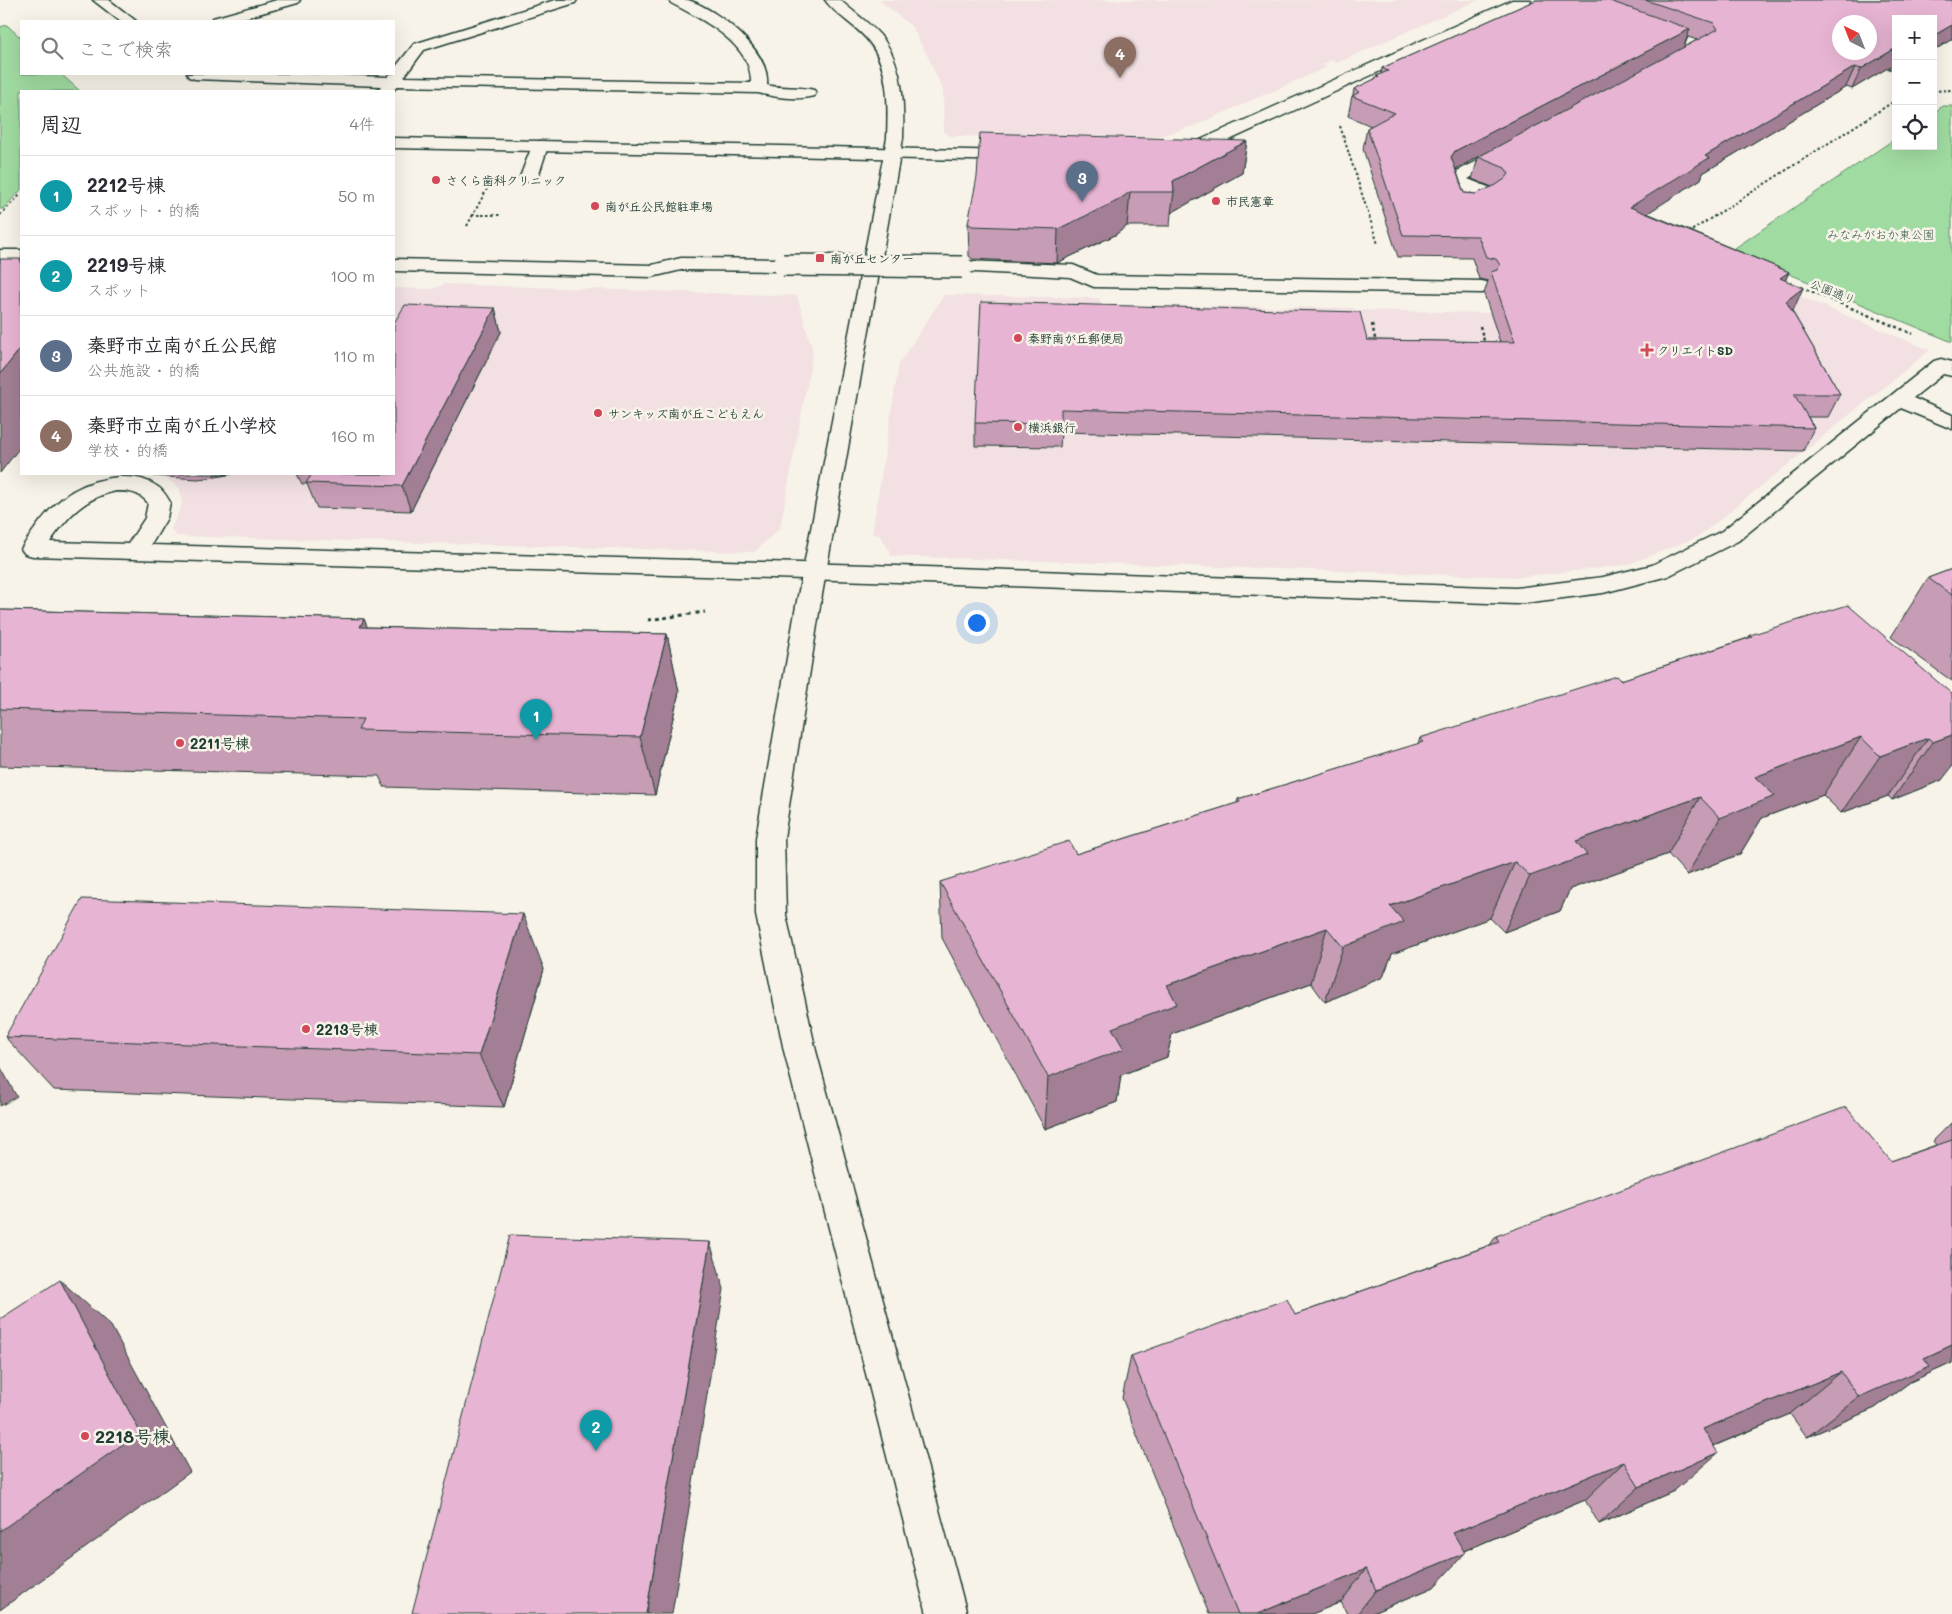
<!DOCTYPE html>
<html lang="ja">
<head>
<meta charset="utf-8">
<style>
	body { margin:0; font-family:Mali,"Klee One",sans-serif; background:#f2f2f3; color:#2b2b33 }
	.controls { position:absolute; right:15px; top:15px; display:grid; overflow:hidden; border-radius:0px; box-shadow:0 5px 20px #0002 }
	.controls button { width:45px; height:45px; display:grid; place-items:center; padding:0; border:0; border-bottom:1px solid #e1e1e2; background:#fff; color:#2b2b33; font:25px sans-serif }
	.compass { position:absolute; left:1832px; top:15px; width:45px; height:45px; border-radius:50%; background:#fff; box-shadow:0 5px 20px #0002; rotate:318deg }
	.you { position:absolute; left:976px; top:622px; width:18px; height:18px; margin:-12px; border:4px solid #fff; border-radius:50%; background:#1a73e8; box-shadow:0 0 0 8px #1a73e833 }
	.badge { display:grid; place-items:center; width:32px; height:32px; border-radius:50%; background:#d1495b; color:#fff; font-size:16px; font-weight:700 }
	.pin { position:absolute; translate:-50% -41px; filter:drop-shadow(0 1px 2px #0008) }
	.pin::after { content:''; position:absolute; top:26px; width:18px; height:15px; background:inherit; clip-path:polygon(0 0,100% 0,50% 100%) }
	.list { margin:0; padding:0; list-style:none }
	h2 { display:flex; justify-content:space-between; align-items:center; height:65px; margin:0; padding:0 20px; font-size:21px }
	h2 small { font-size:16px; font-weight:400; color:#7c7c81 }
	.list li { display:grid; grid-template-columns:32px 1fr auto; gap:15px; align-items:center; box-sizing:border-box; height:80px; padding:0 20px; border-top:1px solid #e1e1e2 }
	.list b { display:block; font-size:19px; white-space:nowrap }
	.list p { margin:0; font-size:16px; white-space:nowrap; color:#7c7c81 }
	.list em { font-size:16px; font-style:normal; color:#7c7c81 }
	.icon { flex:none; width:28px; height:28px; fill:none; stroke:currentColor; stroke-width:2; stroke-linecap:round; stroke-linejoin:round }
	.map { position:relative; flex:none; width:1952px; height:1614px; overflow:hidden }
	.search { position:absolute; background:#fff; box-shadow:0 5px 20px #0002; left:20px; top:20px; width:375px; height:55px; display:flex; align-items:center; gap:12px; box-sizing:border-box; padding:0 18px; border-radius:0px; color:#7c7c81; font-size:19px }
	.panel { position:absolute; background:#fff; box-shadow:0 5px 20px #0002; left:20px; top:90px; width:375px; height:385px; border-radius:0px }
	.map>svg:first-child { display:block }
	.built { fill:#f2e0e2 }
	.green { fill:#a0dba1; stroke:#608c6a }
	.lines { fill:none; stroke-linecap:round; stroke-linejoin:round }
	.lane-casing { stroke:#1f3d34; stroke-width:3 }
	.street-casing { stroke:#1f3d34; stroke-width:3 }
	.secondary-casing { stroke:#1f3d34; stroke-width:3 }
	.path-far2 { stroke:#1f3d34; stroke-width:2; stroke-dasharray:2.5 2.5; stroke-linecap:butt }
	.path-far1 { stroke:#1f3d34; stroke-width:2.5; stroke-dasharray:3 3; stroke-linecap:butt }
	.path { stroke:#1f3d34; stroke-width:3; stroke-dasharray:4 4; stroke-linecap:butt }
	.lane { fill:#f7f3e8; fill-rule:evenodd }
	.street { fill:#f7f3e8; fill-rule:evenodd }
	.secondary { fill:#f7f3e8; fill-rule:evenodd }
	.street-bridge-casing { stroke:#1f3d34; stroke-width:24; stroke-linecap:butt }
	.street-bridge { stroke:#f7f3e8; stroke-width:21 }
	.wall { fill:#c79cb5; stroke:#1f3d34; fill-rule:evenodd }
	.shaded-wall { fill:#a27f94; stroke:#1f3d34 }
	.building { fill:#e7b5d3; stroke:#1f3d34; fill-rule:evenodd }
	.poi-dot { fill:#d1495b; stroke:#f7f3e8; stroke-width:2 }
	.labels { text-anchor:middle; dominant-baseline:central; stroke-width:5; stroke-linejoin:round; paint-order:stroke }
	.far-poi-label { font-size:12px; font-weight:bold; fill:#1f3d34; stroke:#f7f3e8; text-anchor:start }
	.far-park-label { font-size:12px; fill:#395d4a; stroke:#f7f3e8 }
	.far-street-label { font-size:12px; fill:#1f3d34; stroke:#f7f3e8 }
	.poi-label { font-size:15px; font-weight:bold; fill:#1f3d34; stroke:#f7f3e8; text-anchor:start }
	.near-poi-label { font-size:18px; font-weight:bold; fill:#1f3d34; stroke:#f7f3e8; text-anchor:start }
</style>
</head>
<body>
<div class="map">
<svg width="1952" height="1614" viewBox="0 0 1952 1614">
	<rect width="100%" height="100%" fill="#f7f3e8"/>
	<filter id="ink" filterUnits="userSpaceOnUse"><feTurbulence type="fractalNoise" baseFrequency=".02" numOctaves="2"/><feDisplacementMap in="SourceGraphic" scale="10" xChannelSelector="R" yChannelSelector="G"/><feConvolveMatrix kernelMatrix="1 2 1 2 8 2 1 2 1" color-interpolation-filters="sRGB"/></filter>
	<g filter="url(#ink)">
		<path class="built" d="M879,0H1478L1337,63L1331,60L1322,65L1327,67L1196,125L1160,136L1124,139L951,136L944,132L943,90L929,59L912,27Z
			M1711,260L1930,350L1698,537L1626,565L1518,577L890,556L891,553L880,535L872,534L899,364L944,295L1099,298L1101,305L1354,308L1355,310L1625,316Z
			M444,284L797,296L813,352L780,528L754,552L177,536L171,529L182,505L180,489L165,477L154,474H394V288L432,289Z"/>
		<path class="green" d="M7,25L21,38V74H61L80,91H21V190L3,209H0V27Z
			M1943,106H1952V342L1732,250L1896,138V146H1933V113Z"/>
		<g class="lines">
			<g class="lane-casing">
				<path id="lane" d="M540,141L546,142L548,146L538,177L535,181L529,182L523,181L520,177L532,146L534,142Z"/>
			</g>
			<g class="street-casing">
				<path id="street" d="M93,0H109L136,21H120Z
					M277,0H300L298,3L233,21H211L213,18Z
					M555,0H577L575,3L424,50L404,77L751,83C753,44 700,18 671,3L669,0C675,0 683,0 688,0C717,9 771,51 767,85C782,89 798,86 814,90L816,93L814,96C795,101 776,97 758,93L397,86L393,91H377L381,86L195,79L189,77L187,74H305L388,77L390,74H394V69L414,44Z
					M1512,0H1531L1529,3L1201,153L1181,158L1175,157L1173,153L1175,149L1189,145Z
					M394,138L1016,151L1022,152L1024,156L1022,160L1016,161L394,148Z
					M1508,146L1514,147L1516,151L1514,155L1468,179L1498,191L1501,195L1498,199C1487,206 1474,217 1460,214L1448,178L1451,174ZM1470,192L1478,196L1472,199Z
					M0,250H21V262H0Z
					M681,258L783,259L790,261L792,265L790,269L783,271L681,270L652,277L394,271V259L652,265Z
					M962,261L1073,265L1097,275L1482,281L1489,283L1492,287L1489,291L1482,293L1094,287L1070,277L955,271L953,267L955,263Z
					M1941,359L1952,362V376L1943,374L1913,398L1952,415V429L1901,408L1738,541L1668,576L1603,593L1516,604L869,581L33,556L25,554L21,549C33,531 46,511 63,498C87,479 132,468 158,487C163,490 167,497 170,502L167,518L151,545L869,565L1516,588L1603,577L1652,565L1722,531L1934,361ZM116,491C129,491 139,492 148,503L145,518L128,544L50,542C67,517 85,497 116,491Z"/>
			</g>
			<g class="secondary-casing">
				<path id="secondary" d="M825,0H840C853,12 874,26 884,40C904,69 904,104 903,138L820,606L784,838L786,915L816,1051L967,1614H927L784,1051L756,915V838L796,606L887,138C888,107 890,70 870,43C858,26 837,17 825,0Z"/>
			</g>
			<path class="path-far2" d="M1884,66L1896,72
				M1933,91L1952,90
				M1340,126L1378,244
				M0,215L21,194
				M472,215H500
				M467,226L489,185
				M1688,233L1896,100"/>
			<path class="path-far1" d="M1801,287L1913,334
				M1372,324L1376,343
				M1480,326L1485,344"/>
			<path class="path" d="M648,620L705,612"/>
			<use href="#lane" class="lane"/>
			<use href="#street" class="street"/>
			<use href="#secondary" class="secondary"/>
			<g class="street-bridge-casing">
				<path id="street-bridge" d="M783,265L962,267"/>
			</g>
			<use href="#street-bridge" class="street-bridge"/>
		</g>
		<path class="wall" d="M1536,0H1952V39L1933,51V19H1896V63L1852,89L1846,87L1703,173L1701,179L1647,213L1789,272L1785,281L1793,311H1792L1840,394L1828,417H1808L1814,428L1803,451L1061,432L1060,447L975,446V423L1367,340L1500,342L1484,294L1488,281L1479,279L1472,258L1398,257L1363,149L1367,128L1371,126L1348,116L1352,96L1353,95L1354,89L1375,79L1376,76L1381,74L1382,68ZM1688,37L1697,40L1684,47ZM1478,158L1472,179L1492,187L1476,194L1464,193L1456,169Z
			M1247,141L1242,173L1171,213L1170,226H1127L1115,235L1057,263L972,259L969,256L968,223Z
			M495,308L501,332L411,511L317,508L307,484H302L297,474H394Z
			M150,474H232L215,477L198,479L152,476Z
			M1952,569V681L1891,637L1928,578Z
			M0,610L364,619L367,627L667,634L679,692L655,795L384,787L379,776L0,766Z
			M1750,635L1952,694L1942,780L1892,800L1888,796L1841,813L1823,795L1762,818L1740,854L1687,875L1668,854L1570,889L1560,911L1504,932L1490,918L1392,954L1383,977L1325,1002L1311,983L1172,1034L1167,1057L1121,1075L1117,1102L1045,1129L942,938L940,882L1076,854L1237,803L1238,799L1418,744L1420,738L1621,680L1748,638Z
			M544,969L504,1107L54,1090L5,1037Z
			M1952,1122V1363L1910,1382L1875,1408L1807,1437L1790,1414L1714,1446L1674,1491L1599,1524L1585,1500L1464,1551L1434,1587L1370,1614H1347L1341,1602L1312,1614H1209L1122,1398L1131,1356L1295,1315L1490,1245L1496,1236L1891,1161L1936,1145L1933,1141Z"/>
		<path class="shaded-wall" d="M1952,25V39L1933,51V38L1935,35Z
			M1690,29L1683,49L1450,172L1451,157L1455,151Z
			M1896,48V63L1852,89L1861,69Z
			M1855,67L1846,87L1703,173L1701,179L1623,229L1630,207L1705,156Z
			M1247,141L1242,173L1171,213L1174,192L1173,181Z
			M1130,192L1127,226L1115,235L1057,263L1058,229Z
			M1789,272L1779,294L1780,278Z
			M1803,288L1793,311L1776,323L1786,301Z
			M495,308L501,332L411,511L402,486Z
			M21,348V446L0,473V374Z
			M214,474H232L215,477Z
			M364,619L388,677L360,627Z
			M667,634L679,692L655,795L640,737Z
			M1952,735V767L1942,780L1892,800L1933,742Z
			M1861,737L1823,795L1762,818L1740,854L1687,875L1720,818L1755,777Z
			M1928,738L1888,796L1841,813L1880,756Z
			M1700,797L1668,854L1570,889L1560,911L1504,932L1530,876L1576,841Z
			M1515,862L1490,918L1392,954L1383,977L1325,1002L1343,947L1390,906Z
			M523,914L544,969L504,1107L479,1055Z
			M1327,928L1311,983L1172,1034L1167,1057L1121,1075L1117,1102L1045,1129L1048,1077L1167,985Z
			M0,1066L17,1097L0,1106Z
			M710,1242L724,1289L672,1614H646Z
			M60,1280L111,1326L190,1472L0,1610V1531Z
			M1952,1345V1363L1910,1382L1875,1408L1807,1437L1859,1397L1924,1358Z
			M1841,1372L1790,1414L1660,1468L1703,1429Z
			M1718,1453L1674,1491L1599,1524L1639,1487Z
			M1624,1462L1585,1500L1423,1568L1453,1533Z
			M1465,1553L1434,1587L1370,1614H1357L1376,1590Z
			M1366,1569L1341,1602L1312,1614H1257Z"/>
		<path class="building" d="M1536,0H1607L1690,29L1455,151L1451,157L1464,193L1476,194L1496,185L1505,179L1509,174L1505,168L1478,157L1718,29L1714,23L1645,0H1952V25L1935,35H1933V19H1896V48L1861,69L1855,67L1705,156L1709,158L1630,207L1789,272L1780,278L1803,288L1786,301L1840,394H1794L1814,428L1061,409V424L975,423L981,302L1360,312L1367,340L1515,342L1491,272L1497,270L1500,265L1496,259L1486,257L1478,236L1403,235L1367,128L1395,113L1352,96L1360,92L1354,89L1379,77L1376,76L1388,71L1382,68ZM1840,22H1870V52H1840Z
			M980,133L1247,141L1173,181L1174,192H1130L1117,201L1058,229L972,226L968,223L977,177Z
			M0,259H21V348L0,374Z
			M405,305L495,308L402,486L306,483L312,474H394V323Z
			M1952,569V595L1928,578Z
			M1848,605L1952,694V735L1933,742L1928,738L1880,756L1861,737L1755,777L1775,796L1720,818L1700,797L1576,841L1587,855L1530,876L1515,862L1390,906L1404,922L1343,947L1327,928L1167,985L1177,1004L1112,1028L1124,1049L1048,1077L940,882L1069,841L1076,854L1240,802L1238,799L1423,742L1420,738L1617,676L1621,680L1752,637L1750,635Z
			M0,610L364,619L360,627L667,634L640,737L358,730L363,719L0,709Z
			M82,899L523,914L479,1055L5,1037Z
			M1846,1107L1891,1161L1952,1140V1345L1924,1358L1930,1366L1859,1397L1841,1372L1703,1429L1718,1453L1639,1487L1624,1462L1453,1533L1465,1553L1376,1590L1366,1569L1257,1614H1238L1131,1356L1287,1299L1295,1315L1499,1242L1496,1236Z
			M510,1235L710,1242L646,1614H438L412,1613Z
			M60,1280L140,1432L0,1531V1319Z"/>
	</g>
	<g class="poi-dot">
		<circle cx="436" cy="180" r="5"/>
		<circle cx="1216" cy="201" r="5"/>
		<circle cx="595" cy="206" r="5"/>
		<rect x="815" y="253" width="10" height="10" rx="2.5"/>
		<circle cx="1018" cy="338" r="5"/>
		<path d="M1644.5 342.5h5v5h5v5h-5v5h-5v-5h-5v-5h5z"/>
		<circle cx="598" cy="413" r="5"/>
		<circle cx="1018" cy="427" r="5"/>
		<circle cx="180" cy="743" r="5"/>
		<circle cx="306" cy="1029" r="5"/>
		<circle cx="85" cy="1436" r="5"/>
	</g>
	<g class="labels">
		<g class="far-poi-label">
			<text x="446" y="180">さくら歯科クリニック</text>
			<text x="1226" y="201">市民憲章</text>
			<text x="605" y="206">南が丘公民館駐車場</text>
			<text x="830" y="258">南が丘センター</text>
			<text x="1028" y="338">秦野南が丘郵便局</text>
			<text x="1657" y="350">クリエイトSD</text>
			<text x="608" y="413">サンキッズ南が丘こどもえん</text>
			<text x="1028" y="427">横浜銀行</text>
		</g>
		<g class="far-park-label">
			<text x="1881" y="234">みなみがおか東公園</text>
		</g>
		<g class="far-street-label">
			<text transform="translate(1833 291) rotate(22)">公園通り</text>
		</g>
		<g class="poi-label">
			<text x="190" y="743">2211号棟</text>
			<text x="316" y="1029">2213号棟</text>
		</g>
		<g class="near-poi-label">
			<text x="95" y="1436">2218号棟</text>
		</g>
	</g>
</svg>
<div class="controls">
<button>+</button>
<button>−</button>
<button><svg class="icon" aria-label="locate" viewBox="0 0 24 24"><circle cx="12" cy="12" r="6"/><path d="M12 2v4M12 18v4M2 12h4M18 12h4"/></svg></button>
</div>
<svg class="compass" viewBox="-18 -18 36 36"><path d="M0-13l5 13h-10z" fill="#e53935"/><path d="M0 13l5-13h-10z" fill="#7c7c81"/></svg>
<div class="you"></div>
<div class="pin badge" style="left:536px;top:740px;background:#0f9aa8">1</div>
<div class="pin badge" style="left:596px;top:1451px;background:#0f9aa8">2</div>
<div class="pin badge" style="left:1082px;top:202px;background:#5c6f8a">3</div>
<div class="pin badge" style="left:1120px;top:78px;background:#8d6e63">4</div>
<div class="search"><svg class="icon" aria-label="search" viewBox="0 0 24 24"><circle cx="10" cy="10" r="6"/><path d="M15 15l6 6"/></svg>ここで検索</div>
<section class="panel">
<h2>周辺<small>4件</small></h2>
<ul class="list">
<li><span class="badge" style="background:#0f9aa8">1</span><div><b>2212号棟</b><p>スポット · 的橋</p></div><em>50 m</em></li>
<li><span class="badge" style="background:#0f9aa8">2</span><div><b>2219号棟</b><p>スポット</p></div><em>100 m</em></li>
<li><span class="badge" style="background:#5c6f8a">3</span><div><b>秦野市立南が丘公民館</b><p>公共施設 · 的橋</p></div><em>110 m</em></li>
<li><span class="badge" style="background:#8d6e63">4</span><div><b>秦野市立南が丘小学校</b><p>学校 · 的橋</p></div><em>160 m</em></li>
</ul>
</section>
</div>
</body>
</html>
